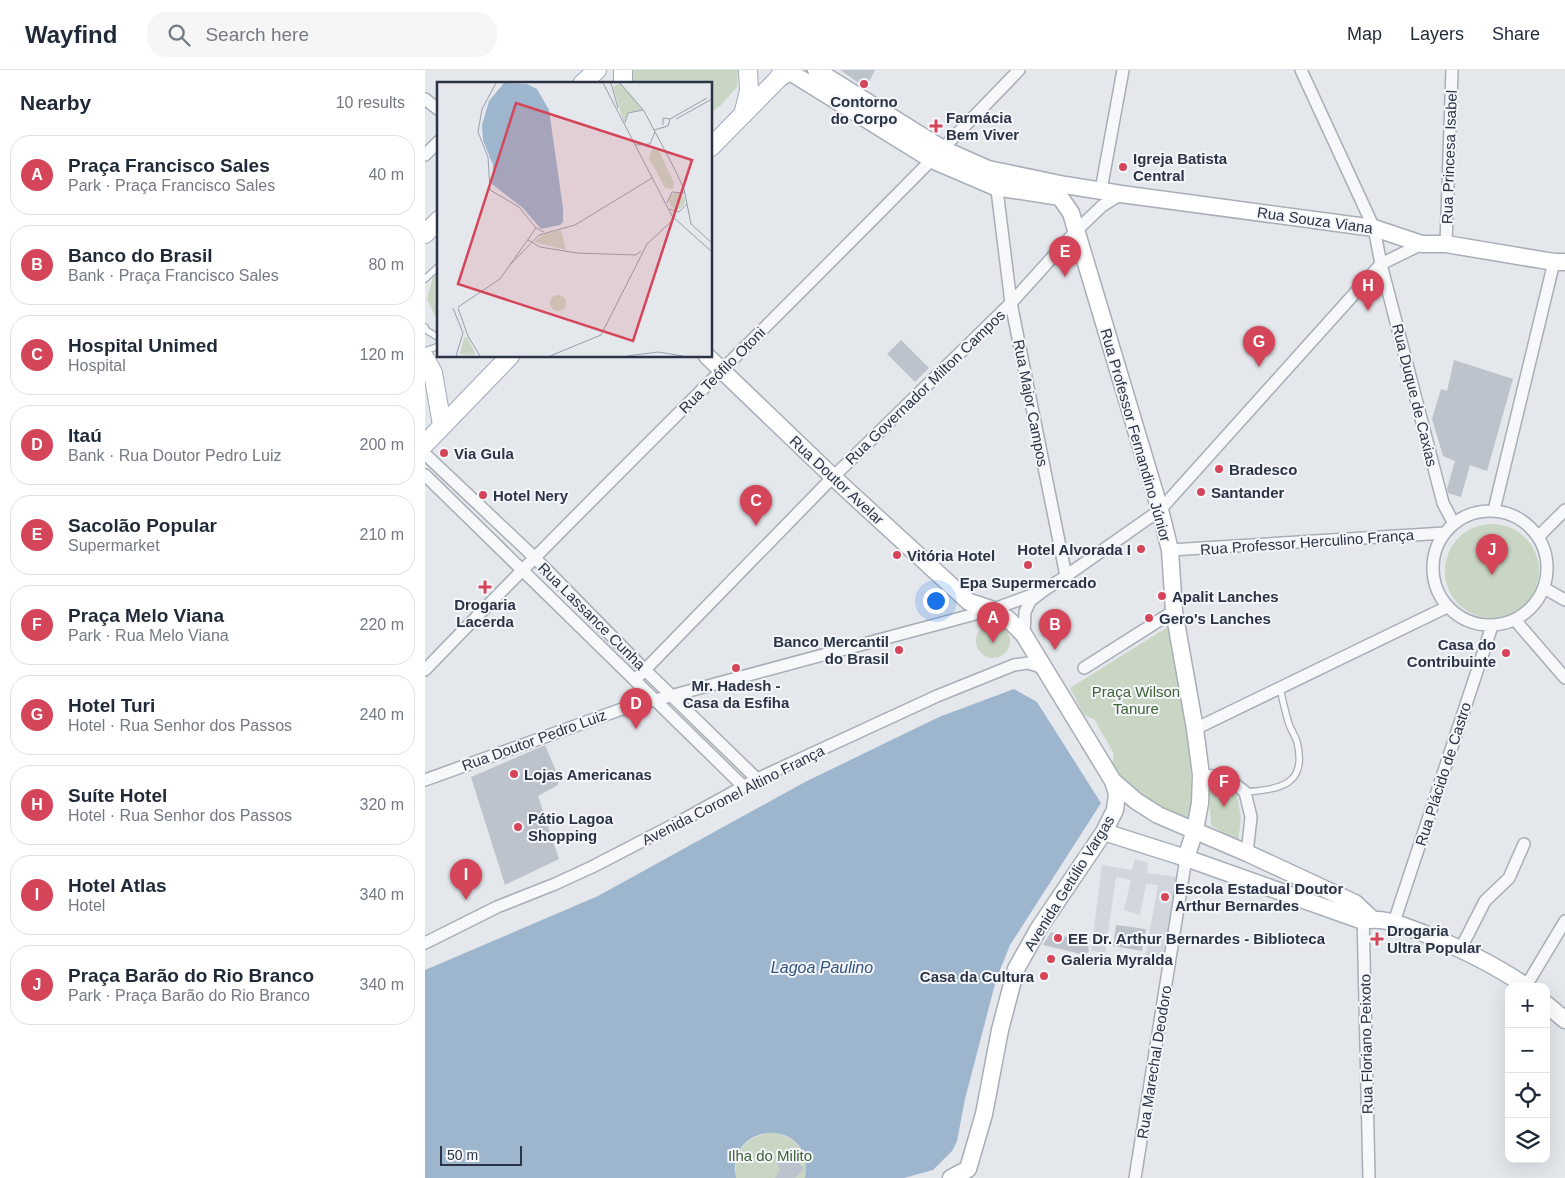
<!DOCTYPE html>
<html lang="en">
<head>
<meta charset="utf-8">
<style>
	body { margin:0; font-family:Helvetica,sans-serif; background:#f6f6f7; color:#1f2937 }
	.controls { position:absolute; right:15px; bottom:15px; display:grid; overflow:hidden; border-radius:10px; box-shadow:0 5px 20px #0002 }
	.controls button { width:45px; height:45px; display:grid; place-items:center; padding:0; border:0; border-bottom:1px solid #e0e1e3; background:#fff; color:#1f2937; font:25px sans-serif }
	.scale { position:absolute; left:15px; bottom:12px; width:82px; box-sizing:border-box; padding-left:5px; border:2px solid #2a3446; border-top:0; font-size:14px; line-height:18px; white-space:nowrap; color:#2a3446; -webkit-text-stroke:4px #f4f6f9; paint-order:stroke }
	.you { position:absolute; left:510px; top:530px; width:18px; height:18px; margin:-12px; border:4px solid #fff; border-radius:50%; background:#1a73e8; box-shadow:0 0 0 8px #1a73e833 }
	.badge { display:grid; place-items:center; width:32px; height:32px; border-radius:50%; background:#d5455a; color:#fff; font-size:16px; font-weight:700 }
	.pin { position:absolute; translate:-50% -41px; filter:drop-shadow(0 1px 2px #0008) }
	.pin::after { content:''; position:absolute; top:26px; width:18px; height:15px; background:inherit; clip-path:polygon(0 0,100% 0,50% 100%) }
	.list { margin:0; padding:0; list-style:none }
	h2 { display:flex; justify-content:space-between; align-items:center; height:65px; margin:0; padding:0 20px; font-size:21px }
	h2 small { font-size:16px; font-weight:400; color:#747a83 }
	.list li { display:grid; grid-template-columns:32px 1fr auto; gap:15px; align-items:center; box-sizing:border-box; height:80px; margin:0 10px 10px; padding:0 10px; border:1px solid #e0e1e3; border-radius:20px }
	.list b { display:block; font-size:19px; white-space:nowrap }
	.list p { margin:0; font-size:16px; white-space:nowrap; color:#747a83 }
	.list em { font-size:16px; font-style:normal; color:#747a83 }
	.icon { flex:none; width:28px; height:28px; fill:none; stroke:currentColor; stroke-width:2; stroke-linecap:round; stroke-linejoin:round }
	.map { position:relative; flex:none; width:1140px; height:1108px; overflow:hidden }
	header { display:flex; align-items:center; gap:30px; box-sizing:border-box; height:70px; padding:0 25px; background:#fff; border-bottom:1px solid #e0e1e3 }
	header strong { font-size:24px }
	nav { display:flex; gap:28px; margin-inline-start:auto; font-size:18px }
	.search { width:350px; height:45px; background:#f6f6f7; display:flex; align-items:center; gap:12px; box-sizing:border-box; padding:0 18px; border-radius:20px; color:#747a83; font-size:19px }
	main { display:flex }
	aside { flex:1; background:#fff }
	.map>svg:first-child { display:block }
	.built { fill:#d2d6de }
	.green { fill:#c9d6c4 }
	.water { fill:#9db5cd }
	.building { fill:#bdc3cc }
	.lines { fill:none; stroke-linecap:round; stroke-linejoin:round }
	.lane-casing { stroke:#a8aeb7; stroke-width:8 }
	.street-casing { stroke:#a8aeb7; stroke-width:14 }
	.secondary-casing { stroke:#a8aeb7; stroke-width:19 }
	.primary-casing { stroke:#a2abb9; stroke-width:20 }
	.lane { stroke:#f7f8fa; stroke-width:5.5 }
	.street { stroke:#f7f8fa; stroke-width:11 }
	.secondary { stroke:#fff; stroke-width:16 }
	.primary { stroke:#fff; stroke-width:18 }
	.poi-dot { fill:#d5455a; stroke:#f4f6f9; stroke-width:2 }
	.labels { text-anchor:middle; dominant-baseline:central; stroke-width:4; stroke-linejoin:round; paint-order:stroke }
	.poi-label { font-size:15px; font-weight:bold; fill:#2a3446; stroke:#f4f6f9; text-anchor:start }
	.street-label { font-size:15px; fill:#2a3446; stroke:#f4f6f9 }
	.park-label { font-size:15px; fill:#3f6237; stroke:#f4f6f9 }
	.water-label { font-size:16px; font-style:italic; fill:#32537c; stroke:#f4f6f9 }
	.inset-road { fill:none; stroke:#9a9faa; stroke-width:1 }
	.view { fill:#d5455a; fill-opacity:0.15; stroke:#d5455a; stroke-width:2.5 }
	.inset-edge { fill:none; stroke:#2a3446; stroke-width:2.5 }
</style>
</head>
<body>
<header>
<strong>Wayfind</strong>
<div class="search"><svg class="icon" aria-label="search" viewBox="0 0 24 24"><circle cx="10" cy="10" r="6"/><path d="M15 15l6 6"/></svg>Search here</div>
<nav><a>Map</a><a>Layers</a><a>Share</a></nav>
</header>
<main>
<aside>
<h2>Nearby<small>10 results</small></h2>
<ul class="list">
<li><span class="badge">A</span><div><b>Praça Francisco Sales</b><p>Park · Praça Francisco Sales</p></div><em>40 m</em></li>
<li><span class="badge">B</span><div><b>Banco do Brasil</b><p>Bank · Praça Francisco Sales</p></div><em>80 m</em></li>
<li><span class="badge">C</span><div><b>Hospital Unimed</b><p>Hospital</p></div><em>120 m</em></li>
<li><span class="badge">D</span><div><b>Itaú</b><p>Bank · Rua Doutor Pedro Luiz</p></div><em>200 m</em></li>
<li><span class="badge">E</span><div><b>Sacolão Popular</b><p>Supermarket</p></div><em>210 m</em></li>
<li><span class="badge">F</span><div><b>Praça Melo Viana</b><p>Park · Rua Melo Viana</p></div><em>220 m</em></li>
<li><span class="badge">G</span><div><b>Hotel Turi</b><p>Hotel · Rua Senhor dos Passos</p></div><em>240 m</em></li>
<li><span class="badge">H</span><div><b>Suíte Hotel</b><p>Hotel · Rua Senhor dos Passos</p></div><em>320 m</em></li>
<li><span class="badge">I</span><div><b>Hotel Atlas</b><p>Hotel</p></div><em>340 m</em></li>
<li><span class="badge">J</span><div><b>Praça Barão do Rio Branco</b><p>Park · Praça Barão do Rio Branco</p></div><em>340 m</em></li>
</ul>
</aside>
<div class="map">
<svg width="1140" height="1108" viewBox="0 0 1140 1108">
	<rect width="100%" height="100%" fill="#e4e7ec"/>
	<path class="built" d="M710,789L723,793L722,803L753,807L737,890L720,888L733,815L721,814L715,845L699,840L706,810L691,807L680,883L666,881L677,795L707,800Z"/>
	<path class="green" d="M205,0H313L312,17L295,36L286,42V14H205Z
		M14,201V251L12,250L2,229L8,207Z
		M1020 501a47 47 0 1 1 94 0a47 47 0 1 1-94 0Z
		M551 571a17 17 0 1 1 34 0a17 17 0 1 1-34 0Z
		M746,555L764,681L767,719L764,752L734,740L705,717L687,695L689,684L669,649L659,645L645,618Z
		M783,711L812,726L816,748L813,772L786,755Z
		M350,1062C374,1070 385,1082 380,1108H311C307,1079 323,1065 350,1062Z"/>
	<path class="water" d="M589,619L612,632L676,733L585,875L571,910L540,1029L532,1071L527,1081L508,1100L479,1108H380C390,1051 313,1049 310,1096C309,1100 311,1104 311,1108H0V900L173,826L380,712L514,647Z"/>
	<path class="building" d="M415,0H450L441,18Z
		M476,270L504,298L490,312L462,284Z
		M1029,290L1088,309L1062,401L1045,395L1036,427L1023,423L1022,419L1030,391L1018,386L1007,349L1016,319L1022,321Z
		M120,675L134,708L133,715L113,726L134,789L80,815L46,707Z
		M691,855L721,859L717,881L688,876Z
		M626,862L663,874L664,881L660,885L618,875Z
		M365,1077L377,1089L374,1093L379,1099L370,1108H350L355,1100L350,1087Z"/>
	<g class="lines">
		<g class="lane-casing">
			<path id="lane" d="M0,209L14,196
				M0,257L1,260L14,268
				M0,281L14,276
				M820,722C854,719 883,716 872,672C870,665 865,659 863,651C860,640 857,629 855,617"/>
		</g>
		<g class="street-casing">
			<path id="street" d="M876,0L949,158L956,194L1018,433L1029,454
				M0,29L14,40
				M0,85L14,71
				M571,112L586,233L641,506
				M676,120L698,0
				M1021,174L1027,0
				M0,384L109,487L219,599L332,709
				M0,405L319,717
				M1069,440L1129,192
				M1008 498a57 57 0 1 1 114 0a57 57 0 1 1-114 0Z
				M1113,467L1140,440
				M745,480L1020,463
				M1119,518L1140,530
				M1090,550L1140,608
				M599,565L600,542L605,531L618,521L641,506L735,440L956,194L997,174
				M659,598L749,541
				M0,600C195,397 399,203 594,0
				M210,610L408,407L586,233L651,161L677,136L696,124
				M770,659L1022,537
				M776,705L801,707L820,722L826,747L822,783
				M0,710L197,639L569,539L618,521
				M938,844L944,1108
				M969,852L1067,556
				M0,873L72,837L130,814L167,797L256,751L332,709L512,626L589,595L603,593L619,598
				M1036,878L1060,831L1084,808L1099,774
				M1101,916L1140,851
				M710,1108L761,788"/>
		</g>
		<g class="secondary-casing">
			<path id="secondary" d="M391,0L518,79L563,99L640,115L696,124L949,158L997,174H1021L1129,192H1140
				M353,9L365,2L507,90L570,117L635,127L646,143L735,440L745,480L749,541L770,659L776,705L775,733L770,760L761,788
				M282,286L408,407L544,532C572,540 579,543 599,565L688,711L692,724L690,740L679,762L614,858L591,899L575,960L559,1044L543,1099L526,1108
				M688,711L711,731L733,745L822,783L930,833L947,849
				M679,762L761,788L938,851C959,846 978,856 998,863C1035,878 1069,894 1102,917
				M1121,934L1140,950"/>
		</g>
		<g class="primary-casing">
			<path id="primary" d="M157,14L172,0
				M198,14V0
				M318,45L324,21L323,0
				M286,77L353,9L359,0
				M0,164L14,150
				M0,288L8,303L17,355
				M0,374L85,286"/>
		</g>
		<use href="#lane" class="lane"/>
		<use href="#street" class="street"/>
		<use href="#secondary" class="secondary"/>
		<use href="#primary" class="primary"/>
	</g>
	<g class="poi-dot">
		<circle cx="439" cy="14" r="5"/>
		<path d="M508.5 48.5h5v5h5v5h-5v5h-5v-5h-5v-5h5z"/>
		<circle cx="698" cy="97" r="5"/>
		<circle cx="19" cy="383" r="5"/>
		<circle cx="794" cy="399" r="5"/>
		<circle cx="776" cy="422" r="5"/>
		<circle cx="58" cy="425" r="5"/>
		<circle cx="716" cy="479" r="5"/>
		<circle cx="472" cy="485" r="5"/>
		<circle cx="603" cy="495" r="5"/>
		<path d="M57.5 509.5h5v5h5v5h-5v5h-5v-5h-5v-5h5z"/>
		<circle cx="737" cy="526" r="5"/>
		<circle cx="724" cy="548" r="5"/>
		<circle cx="474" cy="580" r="5"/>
		<circle cx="1081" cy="583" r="5"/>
		<circle cx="311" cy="598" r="5"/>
		<circle cx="89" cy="704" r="5"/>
		<circle cx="93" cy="757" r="5"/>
		<circle cx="740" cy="827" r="5"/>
		<circle cx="633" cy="868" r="5"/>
		<path d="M949.5 861.5h5v5h5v5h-5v5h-5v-5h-5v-5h5z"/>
		<circle cx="626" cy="889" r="5"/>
		<circle cx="619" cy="906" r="5"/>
	</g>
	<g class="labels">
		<g class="poi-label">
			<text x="439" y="31" text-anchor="middle">Contorno<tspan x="439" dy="17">do Corpo</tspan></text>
			<text x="521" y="47">Farmácia<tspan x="521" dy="17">Bem Viver</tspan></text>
			<text x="708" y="88">Igreja Batista<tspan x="708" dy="17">Central</tspan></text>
			<text x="29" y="383">Via Gula</text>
			<text x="804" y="399">Bradesco</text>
			<text x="786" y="422">Santander</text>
			<text x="68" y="425">Hotel Nery</text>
			<text x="706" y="479" text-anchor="end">Hotel Alvorada I</text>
			<text x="482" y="485">Vitória Hotel</text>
			<text x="603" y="512" text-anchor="middle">Epa Supermercado</text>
			<text x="747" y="526">Apalit Lanches</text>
			<text x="60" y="534" text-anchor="middle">Drogaria<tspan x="60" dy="17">Lacerda</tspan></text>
			<text x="734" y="548">Gero's Lanches</text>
			<text x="464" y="571" text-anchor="end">Banco Mercantil<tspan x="464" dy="17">do Brasil</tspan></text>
			<text x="1071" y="574" text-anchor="end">Casa do<tspan x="1071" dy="17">Contribuinte</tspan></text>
			<text x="311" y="615" text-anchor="middle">Mr. Hadesh -<tspan x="311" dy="17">Casa da Esfiha</tspan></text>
			<text x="99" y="704">Lojas Americanas</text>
			<text x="103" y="748">Pátio Lagoa<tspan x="103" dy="17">Shopping</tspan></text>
			<text x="750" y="818">Escola Estadual Doutor<tspan x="750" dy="17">Arthur Bernardes</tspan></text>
			<text x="962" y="860">Drogaria<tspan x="962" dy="17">Ultra Popular</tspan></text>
			<text x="643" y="868">EE Dr. Arthur Bernardes - Biblioteca</text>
			<text x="636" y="889">Galeria Myralda</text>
			<text x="609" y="906" text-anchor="end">Casa da Cultura</text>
		</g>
		<g class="street-label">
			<text transform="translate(1024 87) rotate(-88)">Rua Princesa Isabel</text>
			<text transform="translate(890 150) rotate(8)">Rua Souza Viana</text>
			<text transform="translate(297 300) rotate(-45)">Rua Teófilo Otoni</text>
			<text transform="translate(500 317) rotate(-44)">Rua Governador Milton Campos</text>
			<text transform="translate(990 325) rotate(76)">Rua Duque de Caxias</text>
			<text transform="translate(606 333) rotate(79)">Rua Major Campos</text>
			<text transform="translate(711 365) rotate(74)">Rua Professor Fernandino Júnior</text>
			<text transform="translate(412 410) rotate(43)">Rua Doutor Avelar</text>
			<text transform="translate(882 472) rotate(-4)">Rua Professor Herculino França</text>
			<text transform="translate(167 546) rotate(45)">Rua Lassance Cunha</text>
			<text transform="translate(109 670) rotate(-20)">Rua Doutor Pedro Luiz</text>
			<text transform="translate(1018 704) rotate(-72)">Rua Plácido de Castro</text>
			<text transform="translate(308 725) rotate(-27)">Avenida Coronel Altino França</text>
			<text transform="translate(644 813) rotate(-58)">Avenida Getúlio Vargas</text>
			<text transform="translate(941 974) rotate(-91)">Rua Floriano Peixoto</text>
			<text transform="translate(729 992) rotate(-81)">Rua Marechal Deodoro</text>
		</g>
		<g class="park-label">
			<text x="711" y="621">Praça Wilson<tspan x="711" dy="17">Tanure</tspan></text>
			<text x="345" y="1085">Ilha do Milito</text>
		</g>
		<g class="water-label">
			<text x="397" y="897">Lagoa Paulino</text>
		</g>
	</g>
	<g transform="translate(12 12)">
		<rect width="275" height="275" fill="#e4e7ec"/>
		<path d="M183,1L206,28L191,30L187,41L176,5ZM215,67L222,69L237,101L236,107L228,106L212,76ZM232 119a8 8 0 1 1 16 0a8 8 0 1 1-16 0ZM124,148L129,168L97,160L105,153ZM113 221a8 8 0 1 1 16 0a8 8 0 1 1-16 0ZM30,255L38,271L37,273L23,272L27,256Z" fill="#c9d6c4"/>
		<path d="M67,1L90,2L100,7L112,28L126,126V140L123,143L104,147L86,126L55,102L56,83L46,58L45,43L52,19Z" fill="#9db5cd"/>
		<path class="inset-road" d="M59,1L45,27L41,50L51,75L53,108L82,125L99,146L107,150M166,1L235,134L275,170M174,1L181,26M183,1L207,29L235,82L247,107L254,142L275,161M239,37L275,17M188,41L191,31L206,28M226,43V36L233,37L270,16M217,48L231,44L233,37M198,63L213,62L218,50M230,121L235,110L248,111M232,127L242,130L250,122M91,158L103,165L140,171L199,173L204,169M72,184L102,153L138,143L215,96M21,225L63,197L99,146M16,226L26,251L19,274M21,226L31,254L43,274M113,274L164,253L210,162L236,138V136M190,274L221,270L246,274"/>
		<path class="view" d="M79,21L255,78L196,259L21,202Z"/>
		<rect width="275" height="275" class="inset-edge"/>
	</g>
</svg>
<div class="controls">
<button>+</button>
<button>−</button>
<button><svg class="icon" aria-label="locate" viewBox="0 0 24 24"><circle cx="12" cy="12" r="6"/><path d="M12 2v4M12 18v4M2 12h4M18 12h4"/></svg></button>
<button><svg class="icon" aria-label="layers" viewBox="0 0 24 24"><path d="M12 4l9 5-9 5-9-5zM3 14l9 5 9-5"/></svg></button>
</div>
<div class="scale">50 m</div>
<div class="you"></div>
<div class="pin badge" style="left:568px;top:573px">A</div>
<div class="pin badge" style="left:630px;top:580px">B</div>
<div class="pin badge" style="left:331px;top:456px">C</div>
<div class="pin badge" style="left:211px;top:659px">D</div>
<div class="pin badge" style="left:640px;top:207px">E</div>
<div class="pin badge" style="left:799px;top:737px">F</div>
<div class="pin badge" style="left:834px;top:297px">G</div>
<div class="pin badge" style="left:943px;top:241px">H</div>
<div class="pin badge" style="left:41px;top:830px">I</div>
<div class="pin badge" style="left:1067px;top:505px">J</div>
</div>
</main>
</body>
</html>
